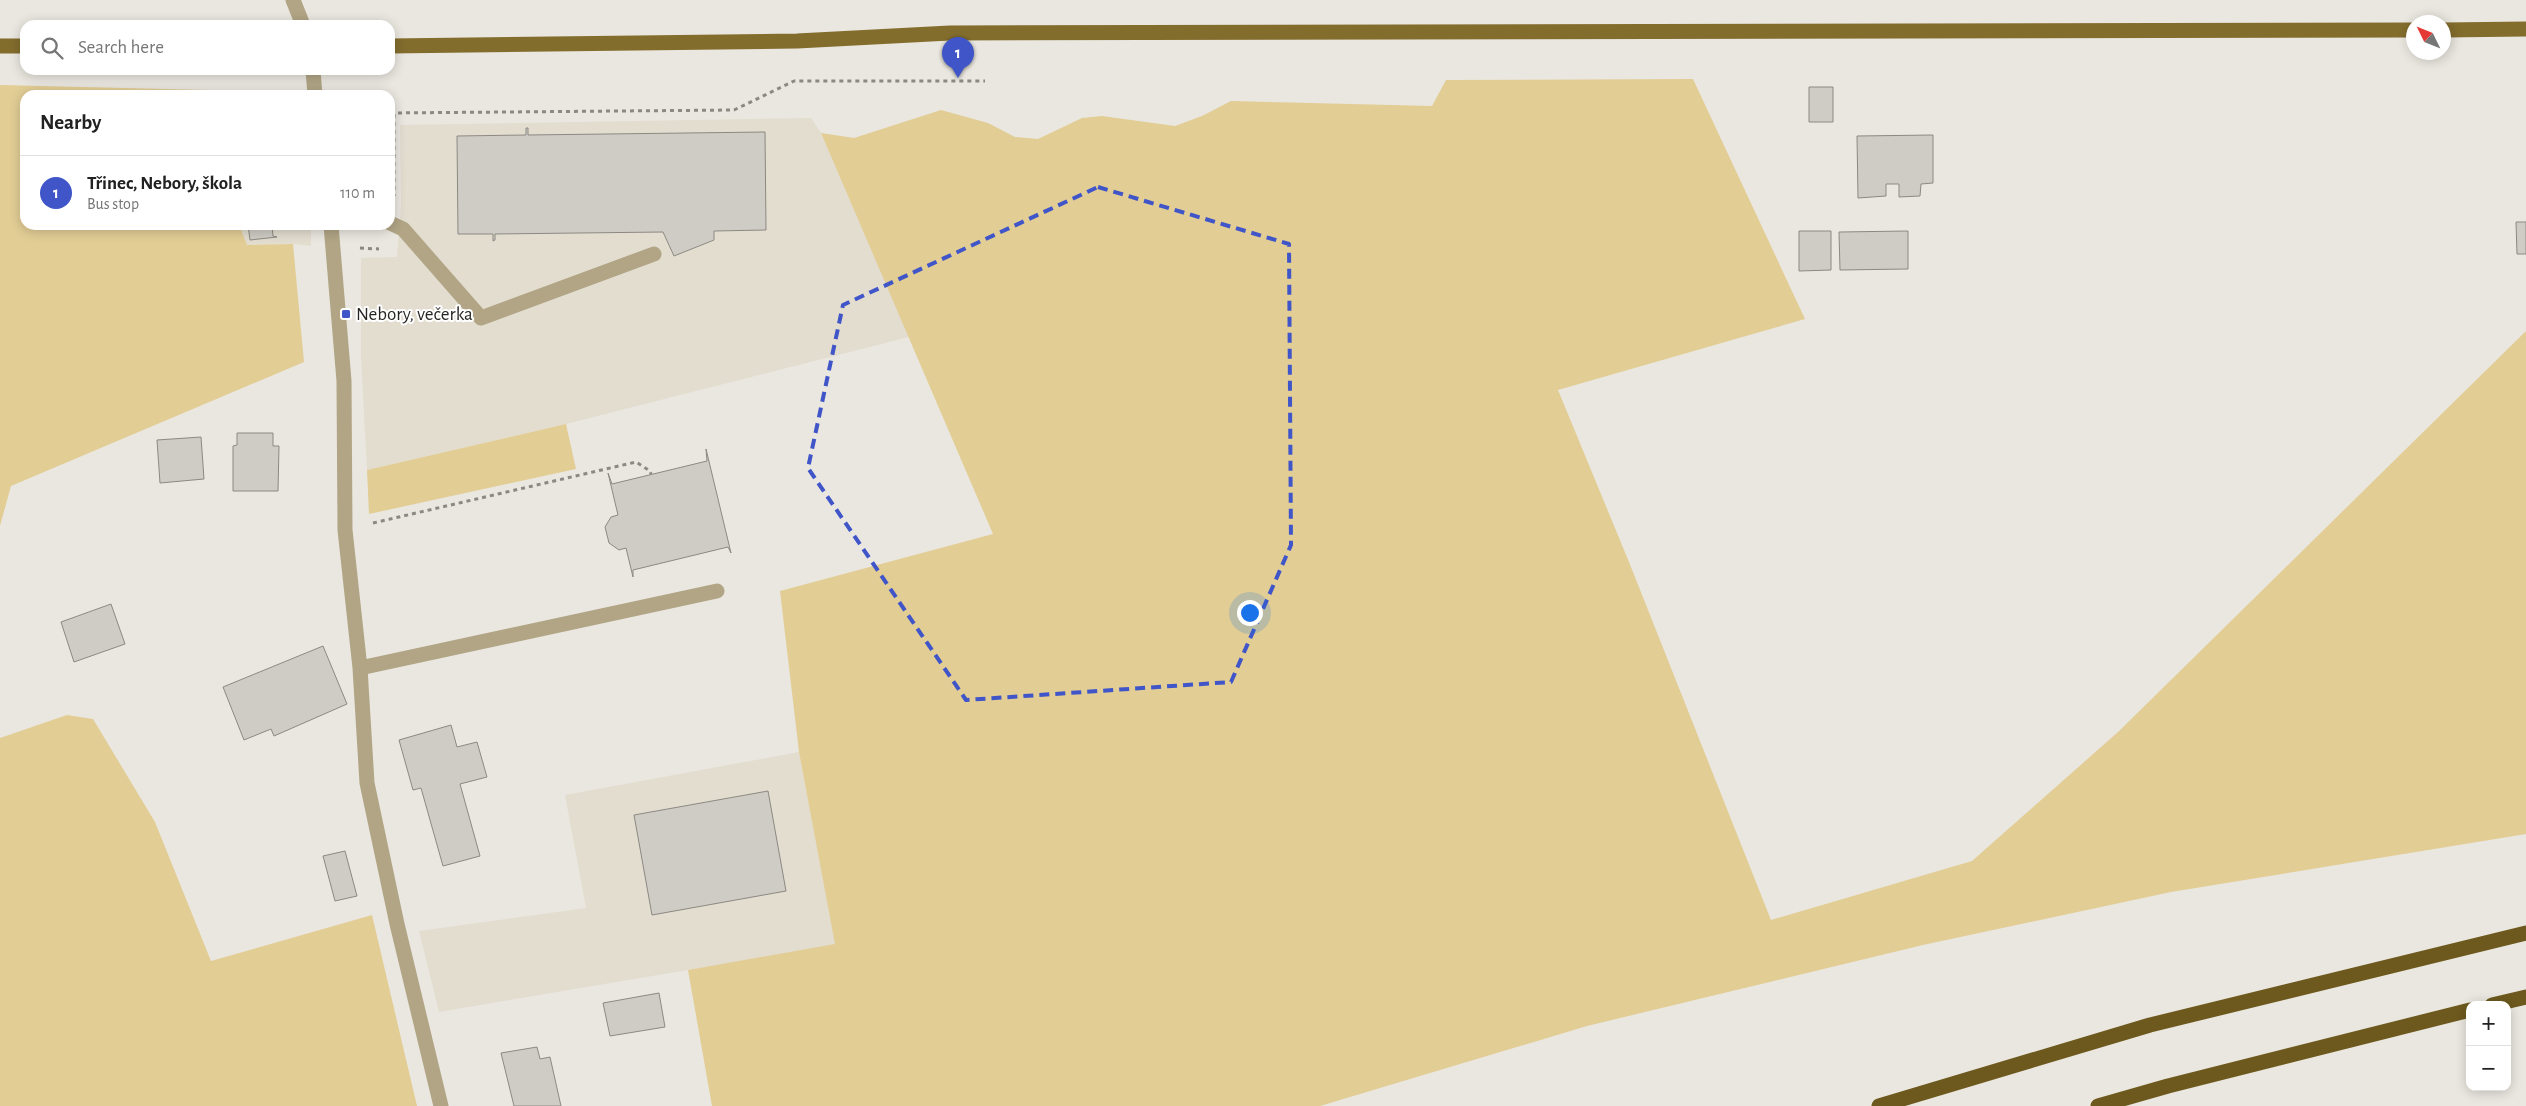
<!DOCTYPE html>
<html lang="en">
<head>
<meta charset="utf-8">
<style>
	body { margin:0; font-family:"Alegreya Sans",sans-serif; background:#f6f6f6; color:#222 }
	.controls { position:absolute; right:15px; bottom:15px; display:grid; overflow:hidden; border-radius:10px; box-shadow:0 2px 12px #0003 }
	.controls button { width:45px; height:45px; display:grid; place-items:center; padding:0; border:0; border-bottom:1px solid #e0e0e0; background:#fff; color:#222; font:25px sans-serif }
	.compass { position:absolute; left:2406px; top:15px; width:45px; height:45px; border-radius:50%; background:#fff; box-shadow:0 2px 12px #0003; rotate:313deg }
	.you { position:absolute; left:1249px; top:612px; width:18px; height:18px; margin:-12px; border:4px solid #fff; border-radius:50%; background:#1a73e8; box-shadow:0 0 0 8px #1a73e833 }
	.badge { display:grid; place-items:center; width:32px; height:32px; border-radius:50%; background:#3f55c8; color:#fff; font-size:16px; font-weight:700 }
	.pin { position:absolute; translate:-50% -41px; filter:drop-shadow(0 1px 2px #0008) }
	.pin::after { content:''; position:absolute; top:26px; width:18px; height:15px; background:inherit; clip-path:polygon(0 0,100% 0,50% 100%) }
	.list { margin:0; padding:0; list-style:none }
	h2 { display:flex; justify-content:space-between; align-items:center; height:65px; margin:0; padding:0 20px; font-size:21px }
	h2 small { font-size:16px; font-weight:400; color:#767676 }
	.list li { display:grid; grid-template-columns:32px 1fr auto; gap:15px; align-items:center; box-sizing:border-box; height:75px; padding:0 20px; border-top:1px solid #e0e0e0 }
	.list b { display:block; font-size:19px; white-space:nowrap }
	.list p { margin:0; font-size:16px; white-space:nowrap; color:#767676 }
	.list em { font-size:16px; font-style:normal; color:#767676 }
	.icon { flex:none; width:28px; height:28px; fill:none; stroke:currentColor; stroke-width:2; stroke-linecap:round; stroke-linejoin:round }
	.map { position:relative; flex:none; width:2526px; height:1106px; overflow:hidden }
	.search { position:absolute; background:#fff; box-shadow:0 2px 12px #0003; left:20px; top:20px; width:375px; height:55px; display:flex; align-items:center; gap:12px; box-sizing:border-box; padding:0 18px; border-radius:15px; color:#767676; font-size:19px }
	.panel { position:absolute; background:#fff; box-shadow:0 2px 12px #0003; left:20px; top:90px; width:375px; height:140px; border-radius:15px }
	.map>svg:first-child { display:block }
	.built { fill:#e2ddcf }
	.green { fill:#e2cd95 }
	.building { fill:#cfccc5; stroke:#8c8983 }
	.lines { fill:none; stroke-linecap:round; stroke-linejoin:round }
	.path { stroke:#8b8984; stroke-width:3; stroke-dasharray:4 4; stroke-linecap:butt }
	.minor { stroke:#b1a585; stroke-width:15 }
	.major { stroke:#836d2d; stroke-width:15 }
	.highway { stroke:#6d591d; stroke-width:15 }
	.marked { fill:none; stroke:#3f55c8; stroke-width:4; stroke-dasharray:10 6; stroke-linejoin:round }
	.poi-dot { fill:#3f55c8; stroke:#fff; stroke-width:2 }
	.labels { text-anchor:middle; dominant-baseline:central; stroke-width:4; stroke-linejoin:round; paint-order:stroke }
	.poi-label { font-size:19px; fill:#262522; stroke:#fff; text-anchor:start }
</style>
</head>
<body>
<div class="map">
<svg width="2526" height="1106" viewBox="0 0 2526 1106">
	<rect width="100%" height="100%" fill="#eae7e0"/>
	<path class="built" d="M811,118L821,133L909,337L566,424L367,470L361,357V258L397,257L401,205L400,125Z
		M239,225H311V246L293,244L247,245Z
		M799,752L836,945L439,1012L419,931L586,908L565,795Z"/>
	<path class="green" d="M1693,79L1805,319L1558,390L1629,562L1771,920L1972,861L2118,732L2526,331V834L2171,892L1923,945L1587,1026L1320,1106H712L688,970L835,944L799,752L780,591L993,534L821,133L854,138L941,110L988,123L1015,137L1038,139L1082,118L1102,116L1175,126L1202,116L1231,101L1432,106L1446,80Z
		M0,85L209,90L210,95H25V225H239L247,245L293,244L304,362L11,486L0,526Z
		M566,424L576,469L369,514L367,470Z
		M67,715L93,719L155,822L211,961L372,915L417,1106H0V738Z"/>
	<path class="building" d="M1809,87H1833V122H1809Z
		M526,128H528V135L765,132L766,230L714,231V240L674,256L663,232L495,234V240L493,241V234H458L457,136L526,135Z
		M1933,135V183L1921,184L1920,196L1899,197V184H1886V196L1858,198L1857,136Z
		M2516,222H2526V254H2517Z
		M248,225H272L273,236L277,237L250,240Z
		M1799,231H1831V270L1799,271Z
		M1908,231V269L1840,270L1839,232Z
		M237,433H273V446H279L278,491H233V446L237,445Z
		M201,437L204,479L160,483L157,440Z
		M706,449L731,553L728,547L633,570V577L626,548L619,550L609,543L605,527L611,517L618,515L608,473L612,484L707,461Z
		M111,604L125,644L74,662L61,622Z
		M323,646L347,704L274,736L271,729L244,740L223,687Z
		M451,725L457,747L477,742L487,777L460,784L480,856L443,866L421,788L413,790L399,740Z
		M768,791L786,891L652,915L634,815Z
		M345,851L357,896L335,901L323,856Z
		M659,993L665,1027L610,1036L603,1003Z
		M537,1047L540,1059L550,1057L561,1106H514L501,1053Z"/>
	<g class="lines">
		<path class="path" d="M390,113L734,110L794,81H985
			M394,114V196
			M360,248L379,249
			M373,523L636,462L650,471L651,474"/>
		<path class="minor" d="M293,0L303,25
			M313,70L315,95
			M390,223L403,229L481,318L654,254
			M331,225L344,381L345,530L360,668L367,783L397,924L441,1106
			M360,668L717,591"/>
		<path class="major" d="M2444,30L2526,29
			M0,46H25
			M390,46L797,41L950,33L2414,30"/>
		<path class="highway" d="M2492,1005L2526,997
			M1879,1106L2150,1025L2526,933
			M2098,1106L2168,1086L2470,1010"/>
	</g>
	<path class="marked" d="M1098,187L1289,244L1291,545L1231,682L966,700L808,468L843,305Z"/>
	<rect class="poi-dot" x="341" y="309" width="10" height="10" rx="2.5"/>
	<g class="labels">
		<g class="poi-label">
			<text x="356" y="314">Nebory, večerka</text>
		</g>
	</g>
</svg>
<div class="controls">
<button>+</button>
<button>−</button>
</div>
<svg class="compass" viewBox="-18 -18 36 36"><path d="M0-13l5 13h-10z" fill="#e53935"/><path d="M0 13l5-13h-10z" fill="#767676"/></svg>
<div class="you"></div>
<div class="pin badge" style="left:958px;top:78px">1</div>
<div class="search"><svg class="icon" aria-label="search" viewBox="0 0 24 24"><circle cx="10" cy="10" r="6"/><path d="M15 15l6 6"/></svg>Search here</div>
<section class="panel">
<h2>Nearby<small></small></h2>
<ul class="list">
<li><span class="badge">1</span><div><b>Třinec, Nebory, škola</b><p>Bus stop</p></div><em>110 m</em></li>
</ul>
</section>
</div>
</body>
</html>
